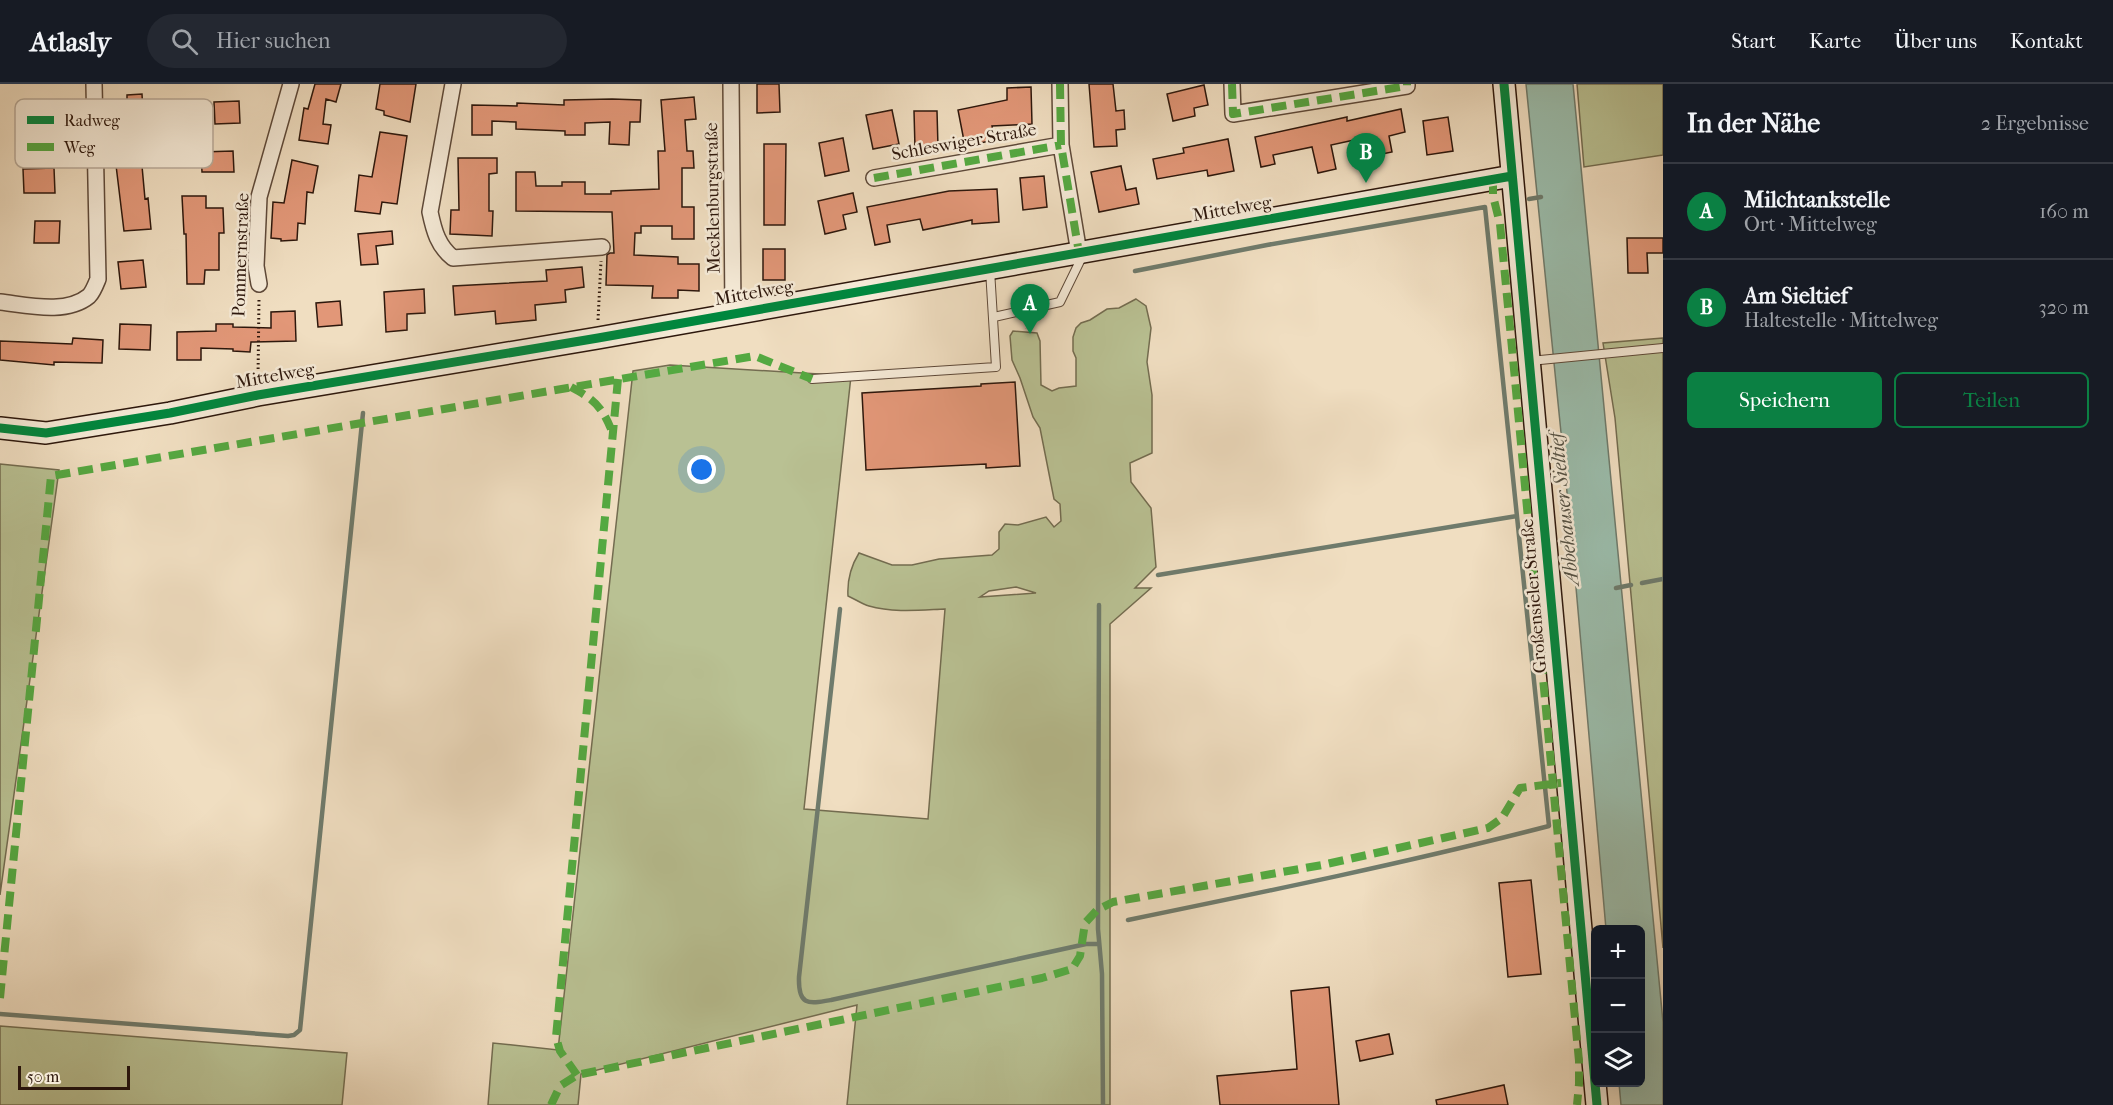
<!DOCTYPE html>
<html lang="de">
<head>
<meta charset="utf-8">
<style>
	body { margin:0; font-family:"IM FELL French Canon",serif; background:#242831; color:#f1f3f6 }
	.controls { position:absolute; right:18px; bottom:18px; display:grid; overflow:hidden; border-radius:9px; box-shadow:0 6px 24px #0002 }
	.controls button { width:54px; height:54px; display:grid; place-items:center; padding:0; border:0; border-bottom:2px solid #363941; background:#171b24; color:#f1f3f6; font:30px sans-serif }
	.scale { position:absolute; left:18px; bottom:15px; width:112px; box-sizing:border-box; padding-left:6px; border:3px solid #2d170c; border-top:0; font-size:16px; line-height:21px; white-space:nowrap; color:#2d170c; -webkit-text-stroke:4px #f5ead7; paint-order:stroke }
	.you { position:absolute; left:702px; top:386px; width:21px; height:21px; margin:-15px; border:4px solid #fff; border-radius:50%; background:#1a73e8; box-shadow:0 0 0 9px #1a73e833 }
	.badge { display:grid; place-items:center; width:39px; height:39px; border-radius:50%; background:#0b8043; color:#fff; font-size:20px; font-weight:700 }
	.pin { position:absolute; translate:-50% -50px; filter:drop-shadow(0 2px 3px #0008) }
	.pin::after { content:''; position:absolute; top:32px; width:21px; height:18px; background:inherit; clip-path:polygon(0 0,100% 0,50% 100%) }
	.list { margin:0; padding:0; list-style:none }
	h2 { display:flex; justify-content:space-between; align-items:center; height:78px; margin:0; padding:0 24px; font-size:26px }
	h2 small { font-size:20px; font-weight:400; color:#9ea1a6 }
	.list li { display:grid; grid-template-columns:39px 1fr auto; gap:18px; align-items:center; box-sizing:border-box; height:96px; padding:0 24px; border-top:2px solid #363941 }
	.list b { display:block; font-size:22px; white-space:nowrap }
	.list p { margin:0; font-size:20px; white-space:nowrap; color:#9ea1a6 }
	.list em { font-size:20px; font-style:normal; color:#9ea1a6 }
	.actions { display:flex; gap:12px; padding:18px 24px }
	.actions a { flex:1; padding:14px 0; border:2px solid #0b8043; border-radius:9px; text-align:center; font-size:21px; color:#0b8043 }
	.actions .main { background:#0b8043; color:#fff }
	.icon { flex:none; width:33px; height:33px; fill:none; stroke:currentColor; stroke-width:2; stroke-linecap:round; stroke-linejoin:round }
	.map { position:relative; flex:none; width:1663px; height:1021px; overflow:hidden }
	header { display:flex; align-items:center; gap:36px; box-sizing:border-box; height:84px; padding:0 30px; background:#171b24; border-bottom:2px solid #363941 }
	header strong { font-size:28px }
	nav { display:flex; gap:33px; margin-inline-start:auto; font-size:21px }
	.search { width:420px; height:54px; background:#242831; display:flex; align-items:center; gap:15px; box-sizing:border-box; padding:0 21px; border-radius:33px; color:#9ea1a6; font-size:22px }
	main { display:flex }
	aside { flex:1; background:#171b24 }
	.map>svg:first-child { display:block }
	.green { fill:#b9c193; stroke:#736c50; stroke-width:1.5; fill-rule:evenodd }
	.water { fill:#9bbdac; stroke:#6f7b6c; stroke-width:1.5 }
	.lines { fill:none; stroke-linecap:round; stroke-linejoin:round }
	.stream { stroke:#6f7b6c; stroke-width:4.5 }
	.building { fill:#e29778; stroke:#2d170c; stroke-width:1.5 }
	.lane-casing { stroke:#5e4939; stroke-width:10 }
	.street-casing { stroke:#5e4939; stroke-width:18 }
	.secondary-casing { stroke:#2d170c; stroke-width:24 }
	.path { stroke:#2d170c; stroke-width:3; stroke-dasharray:1.5 3; stroke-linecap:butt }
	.lane { stroke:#f5ead7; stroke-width:8 }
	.street { stroke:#f5ead7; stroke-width:15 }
	.secondary { stroke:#f5ead7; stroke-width:21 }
	.quiet { stroke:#54a941; stroke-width:8; stroke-dasharray:15 8; stroke-linecap:butt }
	.cycleway-casing { stroke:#f5ead7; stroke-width:13 }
	.cycleway { stroke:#00873e; stroke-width:9 }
	.labels { text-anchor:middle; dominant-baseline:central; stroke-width:5; stroke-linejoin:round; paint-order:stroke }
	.street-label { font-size:18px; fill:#2d170c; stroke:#f5ead7 }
	.water-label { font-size:20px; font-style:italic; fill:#545144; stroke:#f5ead7 }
	.key { fill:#f5ead7; stroke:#b9ab9a; stroke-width:1.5 }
	.key-label { font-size:16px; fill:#2d170c }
</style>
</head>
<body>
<header>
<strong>Atlasly</strong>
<div class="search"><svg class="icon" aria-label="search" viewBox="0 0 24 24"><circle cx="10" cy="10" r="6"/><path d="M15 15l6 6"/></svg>Hier suchen</div>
<nav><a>Start</a><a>Karte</a><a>Über uns</a><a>Kontakt</a></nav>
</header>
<main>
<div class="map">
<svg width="1663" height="1021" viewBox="0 0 1663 1021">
	<rect width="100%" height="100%" fill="#f0dec1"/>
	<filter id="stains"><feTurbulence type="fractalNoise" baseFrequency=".00333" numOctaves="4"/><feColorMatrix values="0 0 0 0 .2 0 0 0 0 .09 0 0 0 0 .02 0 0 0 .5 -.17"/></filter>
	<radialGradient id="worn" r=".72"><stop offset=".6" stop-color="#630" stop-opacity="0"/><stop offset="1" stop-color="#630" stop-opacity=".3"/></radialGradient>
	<path class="green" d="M1577,0H1663V71L1584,83Z
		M1136,215L1146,222L1151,244L1147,278L1152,311V369L1130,379L1131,398L1151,424L1156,483L1135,504H1151L1110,540V1021H847L857,921L581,990L578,1021H488L493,959L558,966L633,287L670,281L851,292L804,725L928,735L945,525C921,526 893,529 869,522C862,520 855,515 848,512C847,496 851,482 859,469L892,481H912L939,475L992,471L999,465V448L1005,440L1018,441L1046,433L1054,443L1061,437L1060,420L1054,415L1040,344L1033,333L1020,294L1012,276L1010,252L1013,247L1037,249L1040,257L1041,301L1052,307L1059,304L1076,302V274L1073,267V253L1076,244L1081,239L1090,236L1107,225L1119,224ZM1016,503L1036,509L980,513L989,507Z
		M1663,254V864L1615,334L1603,259Z
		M0,380L59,386L0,811Z
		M0,942L347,969L342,1021H0Z"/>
	<path class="water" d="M1526,0H1573L1663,938V1021H1621L1619,999L1640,998V846L1606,845L1572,458Z"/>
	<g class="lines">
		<path class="stream" d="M1529,115L1541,113
			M1158,491L1517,432
			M1642,499L1663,495
			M1616,504L1631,501
			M1099,521L1098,845L1102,890L1103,1021
			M840,525L799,893C798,922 808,920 831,916L1086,860H1099
			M1128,836C1269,807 1410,778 1549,742L1485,123L1267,161L1135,187
			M0,930L288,952L294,951L300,946L363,329"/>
	</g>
	<path class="building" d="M315,0H341L336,18L326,15L323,40L331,41L328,60L299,56L304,24L308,25Z
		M380,0H416L410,38L384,31V27L376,25Z
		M757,0H779L780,28L757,29Z
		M1089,0H1113L1116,27L1124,26L1125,45L1116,46L1117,62L1094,63Z
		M1204,1L1208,21L1194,24L1195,32L1173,37L1167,10Z
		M1031,3L1032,40L992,42L995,56L965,62L958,26L1007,16V4Z
		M142,10L144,48L122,49L120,24H127V11Z
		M694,13L696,35L685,36L687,67H693L694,84H682V123H694V155H672V142H641V149H635L634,171L678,173V180H699V207L678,206V214H652L653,202L606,201L607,171L610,169H614L612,128L516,127V88H535L536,102H562V98H585V110H611V107L659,105L658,67H665L661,16Z
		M612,15L641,16L640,38H630L629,61L609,60L610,38L585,39V51H565V47L516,45V38L492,37V51H472V21L517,22V19L564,21V16Z
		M239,17L240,39L215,40L214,18Z
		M1401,25L1405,48L1389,52L1392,68L1372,72L1368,53L1331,61L1336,85L1318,89L1312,63L1273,71L1275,80L1261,83L1255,53L1347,33V37Z
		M892,26L899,60L873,65L866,31Z
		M914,27H937L938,63L915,64Z
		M1448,33L1453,67L1427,71L1423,37Z
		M380,48L407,52L397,120L382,118L380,130L355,127L359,91L372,93Z
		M843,54L849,87L825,92L819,59Z
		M1228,55L1234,87L1208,92L1207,86L1157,95L1153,75L1184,69L1183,64Z
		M764,60H786L785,141H764Z
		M233,67L234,88H202L201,68Z
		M141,71L145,115L148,114L151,145L124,147L115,73Z
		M458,74H497V89L489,90V127H493L492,152L450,150L451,126H459Z
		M292,76L318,82L313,109L307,108L305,140L298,139L297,156L281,157V155L271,154L273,118L284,119Z
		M1121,82L1126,106L1136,104L1139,120L1099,128L1091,88Z
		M54,84L55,109H24L23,85Z
		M1044,92L1047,123L1023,126L1020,94Z
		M997,105L999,138L972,140V136L923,146L920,135L887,141L890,158L875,161L867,123L949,107Z
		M853,109L857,128L843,131L846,145L825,150L818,117Z
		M182,112H206V124H223L224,149H219V186H205L204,200H187L186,150H184Z
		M35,137H60L59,159H34Z
		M392,147L393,160L376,162L378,180L361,181L358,150Z
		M1627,154H1663V169H1647L1648,189H1628Z
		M763,165H785V196H763Z
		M143,176L146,203L121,205L118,178Z
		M582,183L584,203L565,206L566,218L535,221L536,236L496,240L495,227L455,231L453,202L547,197L546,186Z
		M424,205L425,229L407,230V246L386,248L384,208Z
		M340,217L342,241L318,243L316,219Z
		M295,227L296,257L251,258L250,268L233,267V265L201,264V276H177V248L216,247V240H233V243L271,244V228Z
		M120,240L151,241L150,266L119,265Z
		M73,254L103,256L102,279L54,278V281L0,276V257L72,260Z
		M1015,298L1020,382L986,384V380L866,386L862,309L981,302V300Z
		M1531,796L1541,890L1508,893L1499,799Z
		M1329,903L1339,1021H1220L1217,992L1297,985L1291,907Z
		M1389,950L1393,970L1360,977L1356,957Z
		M1504,1001L1508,1021H1437L1436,1016Z"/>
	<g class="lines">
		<g class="lane-casing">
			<path id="lane" d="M994,233L1060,218L1080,177L1079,169
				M1530,277L1663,264
				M812,295L996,283L990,186"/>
		</g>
		<g class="street-casing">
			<path id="street" d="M453,0L430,128C434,147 438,162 453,174L602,163
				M731,0L733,229
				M1060,0L1061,61L1079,169
				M1232,0L1233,30L1407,2V0
				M874,94L1061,61
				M259,200L256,182L259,113L291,0
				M0,218C27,221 66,231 89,212C93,208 96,200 98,195L94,0"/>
		</g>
		<g class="secondary-casing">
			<path id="secondary" d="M1504,0L1597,1021
				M0,344L46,349L170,329L258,311L598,254L1512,92"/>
		</g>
		<path class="path" d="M1026,235L1027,244
			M598,236L601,177
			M258,294L259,214"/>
		<use href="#lane" class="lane"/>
		<use href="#street" class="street"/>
		<use href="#secondary" class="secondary"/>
		<path class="quiet" d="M1060,0L1061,61L1079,169
			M1232,0L1233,30L1407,2V0
			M874,94L1061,61
			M1493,95V112L1500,140L1512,264L1579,977V1000L1577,1021
			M571,303C593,315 601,321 611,345
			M0,914L51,392L755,272L812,295
			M577,991L560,967L556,953L618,295
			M551,1021L560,1002L577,991L1042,894L1072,885L1080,872L1085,839L1097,826L1113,818L1322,781L1488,744L1502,734L1520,704L1567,698"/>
		<g class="cycleway-casing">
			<path id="cycleway" d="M1504,0L1597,1021
				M0,344L46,349L170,329L258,311L598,254L1512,92"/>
		</g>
		<use href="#cycleway" class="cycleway"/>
	</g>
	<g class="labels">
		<g class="street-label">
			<text transform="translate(964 58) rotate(-10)">Schleswiger Straße</text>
			<text transform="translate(713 114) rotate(-91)">Mecklenburgstraße</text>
			<text transform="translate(1232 125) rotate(-10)">Mittelweg</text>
			<text transform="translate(241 171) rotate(-88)">Pommernstraße</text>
			<text transform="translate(754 209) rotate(-10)">Mittelweg</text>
			<text transform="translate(275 292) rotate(-10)">Mittelweg</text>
			<text transform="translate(1534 512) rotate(-95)">Großensieler Straße</text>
		</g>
		<g class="water-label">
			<text transform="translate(1564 425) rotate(-96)">Abbehauser Sieltief</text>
		</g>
	</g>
	<rect x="15" y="15" width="198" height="69" rx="9" class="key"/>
	<rect x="27" y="32" width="27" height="8" fill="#00873e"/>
	<rect x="27" y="59" width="27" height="8" fill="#54a941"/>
	<g class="key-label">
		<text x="64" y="42">Radweg</text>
		<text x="64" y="69">Weg</text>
	</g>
	<rect width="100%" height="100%" filter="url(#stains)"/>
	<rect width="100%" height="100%" fill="url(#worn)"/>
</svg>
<div class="controls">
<button>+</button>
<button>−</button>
<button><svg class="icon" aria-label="layers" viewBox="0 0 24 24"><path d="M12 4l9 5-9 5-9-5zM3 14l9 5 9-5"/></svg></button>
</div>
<div class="scale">50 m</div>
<div class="you"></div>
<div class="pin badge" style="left:1030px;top:250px">A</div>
<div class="pin badge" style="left:1366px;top:99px">B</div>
</div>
<aside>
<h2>In der Nähe<small>2 Ergebnisse</small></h2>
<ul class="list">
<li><span class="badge">A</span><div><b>Milchtankstelle</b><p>Ort · Mittelweg</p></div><em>160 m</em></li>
<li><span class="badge">B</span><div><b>Am Sieltief</b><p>Haltestelle · Mittelweg</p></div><em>320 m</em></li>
</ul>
<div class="actions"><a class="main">Speichern</a><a>Teilen</a></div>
</aside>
</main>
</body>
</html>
